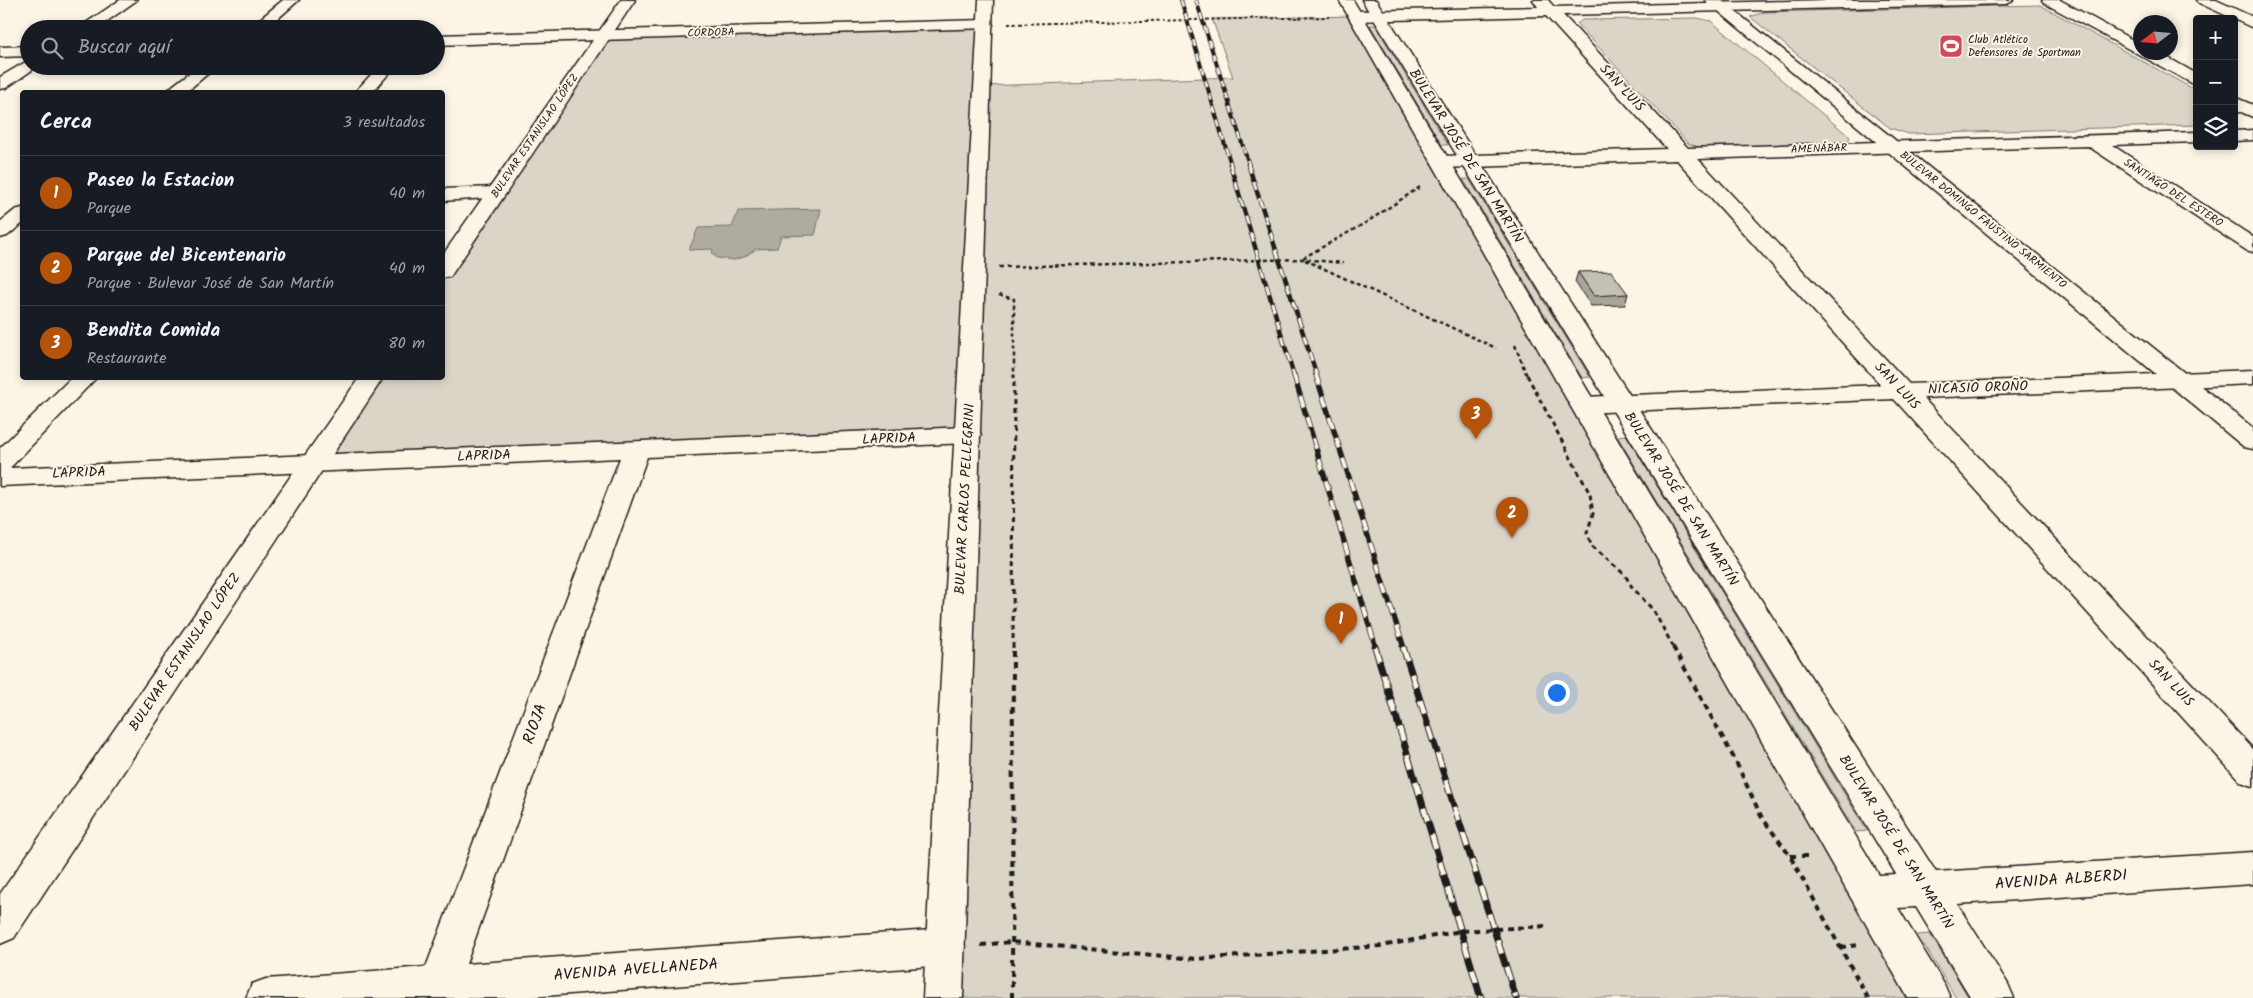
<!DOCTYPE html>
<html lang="es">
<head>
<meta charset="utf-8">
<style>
	body { margin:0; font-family:Kalam,sans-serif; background:#242831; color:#f1f3f6 }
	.controls { position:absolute; right:15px; top:15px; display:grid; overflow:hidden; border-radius:5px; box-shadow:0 2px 8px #0003 }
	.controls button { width:45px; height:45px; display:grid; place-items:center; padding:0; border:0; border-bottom:1px solid #363941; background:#171b24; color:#f1f3f6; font:25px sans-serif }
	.compass { position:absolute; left:2133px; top:15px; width:45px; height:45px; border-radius:50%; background:#171b24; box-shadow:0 2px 8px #0003; rotate:254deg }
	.you { position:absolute; left:1556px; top:692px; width:18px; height:18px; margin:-12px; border:4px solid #fff; border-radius:50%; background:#1a73e8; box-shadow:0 0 0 8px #1a73e833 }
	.badge { display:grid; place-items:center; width:32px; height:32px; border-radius:50%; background:#b45309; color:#fff; font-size:16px; font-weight:700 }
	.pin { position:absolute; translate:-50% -41px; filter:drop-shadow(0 1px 2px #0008) }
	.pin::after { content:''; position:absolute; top:26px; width:18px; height:15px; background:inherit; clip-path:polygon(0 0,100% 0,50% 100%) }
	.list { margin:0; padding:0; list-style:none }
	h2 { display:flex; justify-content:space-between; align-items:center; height:65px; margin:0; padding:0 20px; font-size:21px }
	h2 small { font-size:16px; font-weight:400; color:#9ea1a6 }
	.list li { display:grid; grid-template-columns:32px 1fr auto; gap:15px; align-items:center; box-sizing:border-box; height:75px; padding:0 20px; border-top:1px solid #363941 }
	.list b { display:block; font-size:19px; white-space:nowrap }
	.list p { margin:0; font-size:16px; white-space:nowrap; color:#9ea1a6 }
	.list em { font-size:16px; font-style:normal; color:#9ea1a6 }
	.icon { flex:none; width:28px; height:28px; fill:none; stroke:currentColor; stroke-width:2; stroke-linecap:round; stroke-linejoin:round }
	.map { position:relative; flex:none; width:2253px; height:998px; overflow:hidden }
	.search { position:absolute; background:#171b24; box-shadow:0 2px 8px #0003; left:20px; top:20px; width:425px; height:55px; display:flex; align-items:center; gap:12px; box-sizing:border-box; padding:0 18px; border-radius:28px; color:#9ea1a6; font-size:19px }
	.panel { position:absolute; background:#171b24; box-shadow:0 2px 8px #0003; left:20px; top:90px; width:425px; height:290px; border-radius:5px }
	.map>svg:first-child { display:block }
	.green { fill:#dbd5c8; stroke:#7c7872 }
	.water { fill:#b0aba1; stroke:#75726c }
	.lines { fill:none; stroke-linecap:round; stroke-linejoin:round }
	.street-casing { stroke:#1c1c1c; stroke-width:3 }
	.secondary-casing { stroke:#1c1c1c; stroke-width:3 }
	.path-far3 { stroke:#1c1c1c; stroke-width:2; stroke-dasharray:3 2.5; stroke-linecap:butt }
	.path-far2 { stroke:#1c1c1c; stroke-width:2.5; stroke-dasharray:4 3; stroke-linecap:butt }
	.path-far1 { stroke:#1c1c1c; stroke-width:3; stroke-dasharray:5 4; stroke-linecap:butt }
	.path { stroke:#1c1c1c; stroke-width:4; stroke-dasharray:6 5; stroke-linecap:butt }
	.street { fill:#fcf5e5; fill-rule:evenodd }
	.secondary { fill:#fcf5e5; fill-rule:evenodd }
	.rail-far3-casing { stroke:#1c1c1c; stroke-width:4 }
	.rail-far2-casing { stroke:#1c1c1c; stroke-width:4.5 }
	.rail-far1-casing { stroke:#1c1c1c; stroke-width:5.5 }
	.rail-casing { stroke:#1c1c1c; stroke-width:7 }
	.rail-far3 { stroke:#fcf5e5; stroke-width:2.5; stroke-dasharray:7; stroke-linecap:butt }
	.rail-far2 { stroke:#fcf5e5; stroke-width:3; stroke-dasharray:9; stroke-linecap:butt }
	.rail-far1 { stroke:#fcf5e5; stroke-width:4; stroke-dasharray:11; stroke-linecap:butt }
	.rail { stroke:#fcf5e5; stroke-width:5; stroke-dasharray:14; stroke-linecap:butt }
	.wall { fill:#a9a59a; stroke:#1c1c1c }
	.building { fill:#c4c0b3; stroke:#1c1c1c }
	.labels { text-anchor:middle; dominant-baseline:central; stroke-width:4; stroke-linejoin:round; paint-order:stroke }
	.far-street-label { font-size:11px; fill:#1c1c1c; stroke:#fcf5e5 }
	.far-poi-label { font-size:11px; fill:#1c1c1c; stroke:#fcf5e5; text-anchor:start }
	.street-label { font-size:14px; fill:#1c1c1c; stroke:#fcf5e5 }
	.near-street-label { font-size:16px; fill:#1c1c1c; stroke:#fcf5e5 }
</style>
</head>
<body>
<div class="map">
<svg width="2253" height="998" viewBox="0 0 2253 998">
	<rect width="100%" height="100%" fill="#fcf5e5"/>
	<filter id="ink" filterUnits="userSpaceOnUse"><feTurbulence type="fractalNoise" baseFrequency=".02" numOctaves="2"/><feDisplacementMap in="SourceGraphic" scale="10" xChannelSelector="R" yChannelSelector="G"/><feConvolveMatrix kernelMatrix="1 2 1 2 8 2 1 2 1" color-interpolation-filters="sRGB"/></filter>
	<g filter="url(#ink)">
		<path class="green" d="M2040,5L2197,91V125L1909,134L1890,128L1750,17L1764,12Z
			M1356,16L1930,998H943L968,435L313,463L371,378H442L443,272L602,36L985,25L984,86L1233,77L1212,19Z
			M1697,18L1711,21L1850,137L1847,143L1702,148L1689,144L1577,24L1582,20Z
			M1370,25H1375L1448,145H1442Z
			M1463,179H1469L1590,377L1582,378Z
			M1626,435L1867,831L1856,832L1617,436Z
			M1930,934L1969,998H1956L1918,935Z"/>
		<path class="water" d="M821,209L815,235L781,236L777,248L756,249L744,257L734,260L717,258L713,254L712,249L689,250L698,228L732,227L738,211Z"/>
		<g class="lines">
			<g class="street-casing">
				<path id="street" d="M120,0H137L96,29H77Z
					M283,0H299L266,29H248Z
					M1533,0H1548L1554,7L1826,0H2014L2007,4L1563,15L1688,148L2197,132V142L2112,145L2253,237V252L2246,250L2088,146L1698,159L1909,384L2253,370V384L1923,398L2253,749V786L2241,782L1894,399L1583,413L1574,410L1570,405L1574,400L1583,397L1881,385L1677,160L1441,168L1434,166L1432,162L1434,158L1441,156L1667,149L1546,16L1356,21L1351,19L1348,16L1351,13L1356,11L1538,7Z
					M2042,0H2060L2140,44V52H2158L2197,74V86L2044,3Z
					M2197,0H2216L2253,17V28L2199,3Z
					M985,20L990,22L993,25L990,28L436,45V35Z
					M29,46V56L0,57V47Z
					M29,60V66H36L35,68L6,88L0,89V77Z
					M198,66H217L186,92H168L170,88Z
					M379,66H396L372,92H355Z
					M2234,97L2253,105V117L2234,109Z
					M2253,130V140L2234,141V131Z
					M496,187L503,189L506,193L503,197L442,201V189Z
					M22,208V224L7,236L0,238V222L15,210Z
					M71,378H96L10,468L968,427L977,429L981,435L977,441L968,443L647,457L466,964L945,929L959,934L965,947L959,960L945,965L518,998H246L252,984L266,979L426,967L620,458L0,486V448Z"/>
			</g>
			<g class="secondary-casing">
				<path id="secondary" d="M621,0H635L450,277L442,278V256Z
					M979,0H993L963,998H923Z
					M1339,0H1353L1879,875L1896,874L1362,0H1376L1936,872L2253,852V884L1957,904L2008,984L2014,998H1971L1916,907L1898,908L1944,984L1950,998H1908Z
					M1705,0H1721L2253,428V449L2244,447Z
					M359,378H383L14,938L0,944V894Z"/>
			</g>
			<path class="path-far3" d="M1008,24L1329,17"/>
			<path class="path-far2" d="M1303,258L1367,222L1420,187
				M1305,260L1496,348
				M999,267L1302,259L1343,263
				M999,295L1014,299V376
				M1515,345L1527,376"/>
			<path class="path-far1" d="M1527,375L1590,494L1593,514L1587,533L1592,546L1625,575L1632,587L1653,610L1674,648
				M1013,648L1014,375"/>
			<path class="path" d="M1673,647L1735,760L1761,816L1790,856L1868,998
				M1790,856H1810
				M981,945L1012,942L1196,959L1381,946L1461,931L1547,926
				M1840,947L1860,945
				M1012,998L1013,647"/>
			<use href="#street" class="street"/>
			<use href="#secondary" class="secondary"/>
			<g class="rail-far3-casing">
				<path id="rail-far3" d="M1181,0L1231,165
					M1196,0L1249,165"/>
			</g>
			<g class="rail-far2-casing">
				<path id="rail-far2" d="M1230,164L1294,376
					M1248,164L1317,376"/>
			</g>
			<g class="rail-far1-casing">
				<path id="rail-far1" d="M1294,375L1376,648
					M1316,375L1404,648"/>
			</g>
			<g class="rail-casing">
				<path id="rail" d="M1375,647L1481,998
					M1403,647L1516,998"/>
			</g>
			<use href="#rail-far3" class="rail-far3"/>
			<use href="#rail-far2" class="rail-far2"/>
			<use href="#rail-far1" class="rail-far1"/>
			<use href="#rail" class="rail"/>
		</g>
		<path class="wall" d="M1578,272L1628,294L1625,305L1591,306L1575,282Z"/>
		<path class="building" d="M1611,271L1628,294L1594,296L1578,272Z"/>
	</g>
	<defs>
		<g id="stadium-square" transform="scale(1.25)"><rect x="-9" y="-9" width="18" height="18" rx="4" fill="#d1495b" stroke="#fcf5e5"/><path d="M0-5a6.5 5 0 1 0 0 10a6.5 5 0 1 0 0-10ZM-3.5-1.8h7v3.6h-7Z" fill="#fff"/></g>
	</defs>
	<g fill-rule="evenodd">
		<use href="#stadium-square" x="1951" y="46"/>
	</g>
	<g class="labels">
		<g class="far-street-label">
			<text transform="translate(711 33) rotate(-2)">CÓRDOBA</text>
			<text transform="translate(535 136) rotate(-56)">BULEVAR ESTANISLAO LÓPEZ</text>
			<text transform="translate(1819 149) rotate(-2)">AMENÁBAR</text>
			<text transform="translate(2173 193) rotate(33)">SANTIAGO DEL ESTERO</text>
			<text transform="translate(1983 220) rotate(39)">BULEVAR DOMINGO FAUSTINO SARMIENTO</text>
		</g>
		<g class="far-poi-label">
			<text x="1968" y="40">Club Atlético<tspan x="1968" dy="13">Defensores de Sportman</tspan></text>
		</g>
		<g class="street-label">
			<text transform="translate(1622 88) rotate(47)">SAN LUIS</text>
			<text transform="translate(1466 156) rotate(58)">BULEVAR JOSÉ DE SAN MARTÍN</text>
			<text transform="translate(1897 386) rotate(47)">SAN LUIS</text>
			<text transform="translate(1978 388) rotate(-2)">NICASIO OROÑO</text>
			<text transform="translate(889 439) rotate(-2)">LAPRIDA</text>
			<text transform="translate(484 456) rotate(-2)">LAPRIDA</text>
			<text transform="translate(79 473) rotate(-2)">LAPRIDA</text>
			<text transform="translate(965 499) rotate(-87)">BULEVAR CARLOS PELLEGRINI</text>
			<text transform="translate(1681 499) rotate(58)">BULEVAR JOSÉ DE SAN MARTÍN</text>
			<text transform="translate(185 652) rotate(-56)">BULEVAR ESTANISLAO LÓPEZ</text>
			<text transform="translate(2171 683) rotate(47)">SAN LUIS</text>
			<text transform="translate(1896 842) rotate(58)">BULEVAR JOSÉ DE SAN MARTÍN</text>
		</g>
		<g class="near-street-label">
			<text transform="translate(535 724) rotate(-70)">RIOJA</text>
			<text transform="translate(2061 880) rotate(-4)">AVENIDA ALBERDI</text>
			<text transform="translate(636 970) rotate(-4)">AVENIDA AVELLANEDA</text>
		</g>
	</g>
</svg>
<div class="controls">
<button>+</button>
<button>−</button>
<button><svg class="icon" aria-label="layers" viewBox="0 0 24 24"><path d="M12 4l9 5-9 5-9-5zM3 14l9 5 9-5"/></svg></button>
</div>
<svg class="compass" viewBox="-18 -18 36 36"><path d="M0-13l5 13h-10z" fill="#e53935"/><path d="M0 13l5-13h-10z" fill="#9ea1a6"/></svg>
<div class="you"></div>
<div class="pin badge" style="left:1341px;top:644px">1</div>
<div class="pin badge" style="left:1512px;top:538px">2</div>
<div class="pin badge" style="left:1476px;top:439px">3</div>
<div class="search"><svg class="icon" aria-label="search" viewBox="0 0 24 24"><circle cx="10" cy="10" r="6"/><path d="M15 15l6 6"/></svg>Buscar aquí</div>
<section class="panel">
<h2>Cerca<small>3 resultados</small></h2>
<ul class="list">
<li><span class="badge">1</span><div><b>Paseo la Estacion</b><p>Parque</p></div><em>40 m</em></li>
<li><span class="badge">2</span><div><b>Parque del Bicentenario</b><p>Parque · Bulevar José de San Martín</p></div><em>40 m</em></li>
<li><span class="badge">3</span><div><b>Bendita Comida</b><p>Restaurante</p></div><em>80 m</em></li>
</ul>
</section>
</div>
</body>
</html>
